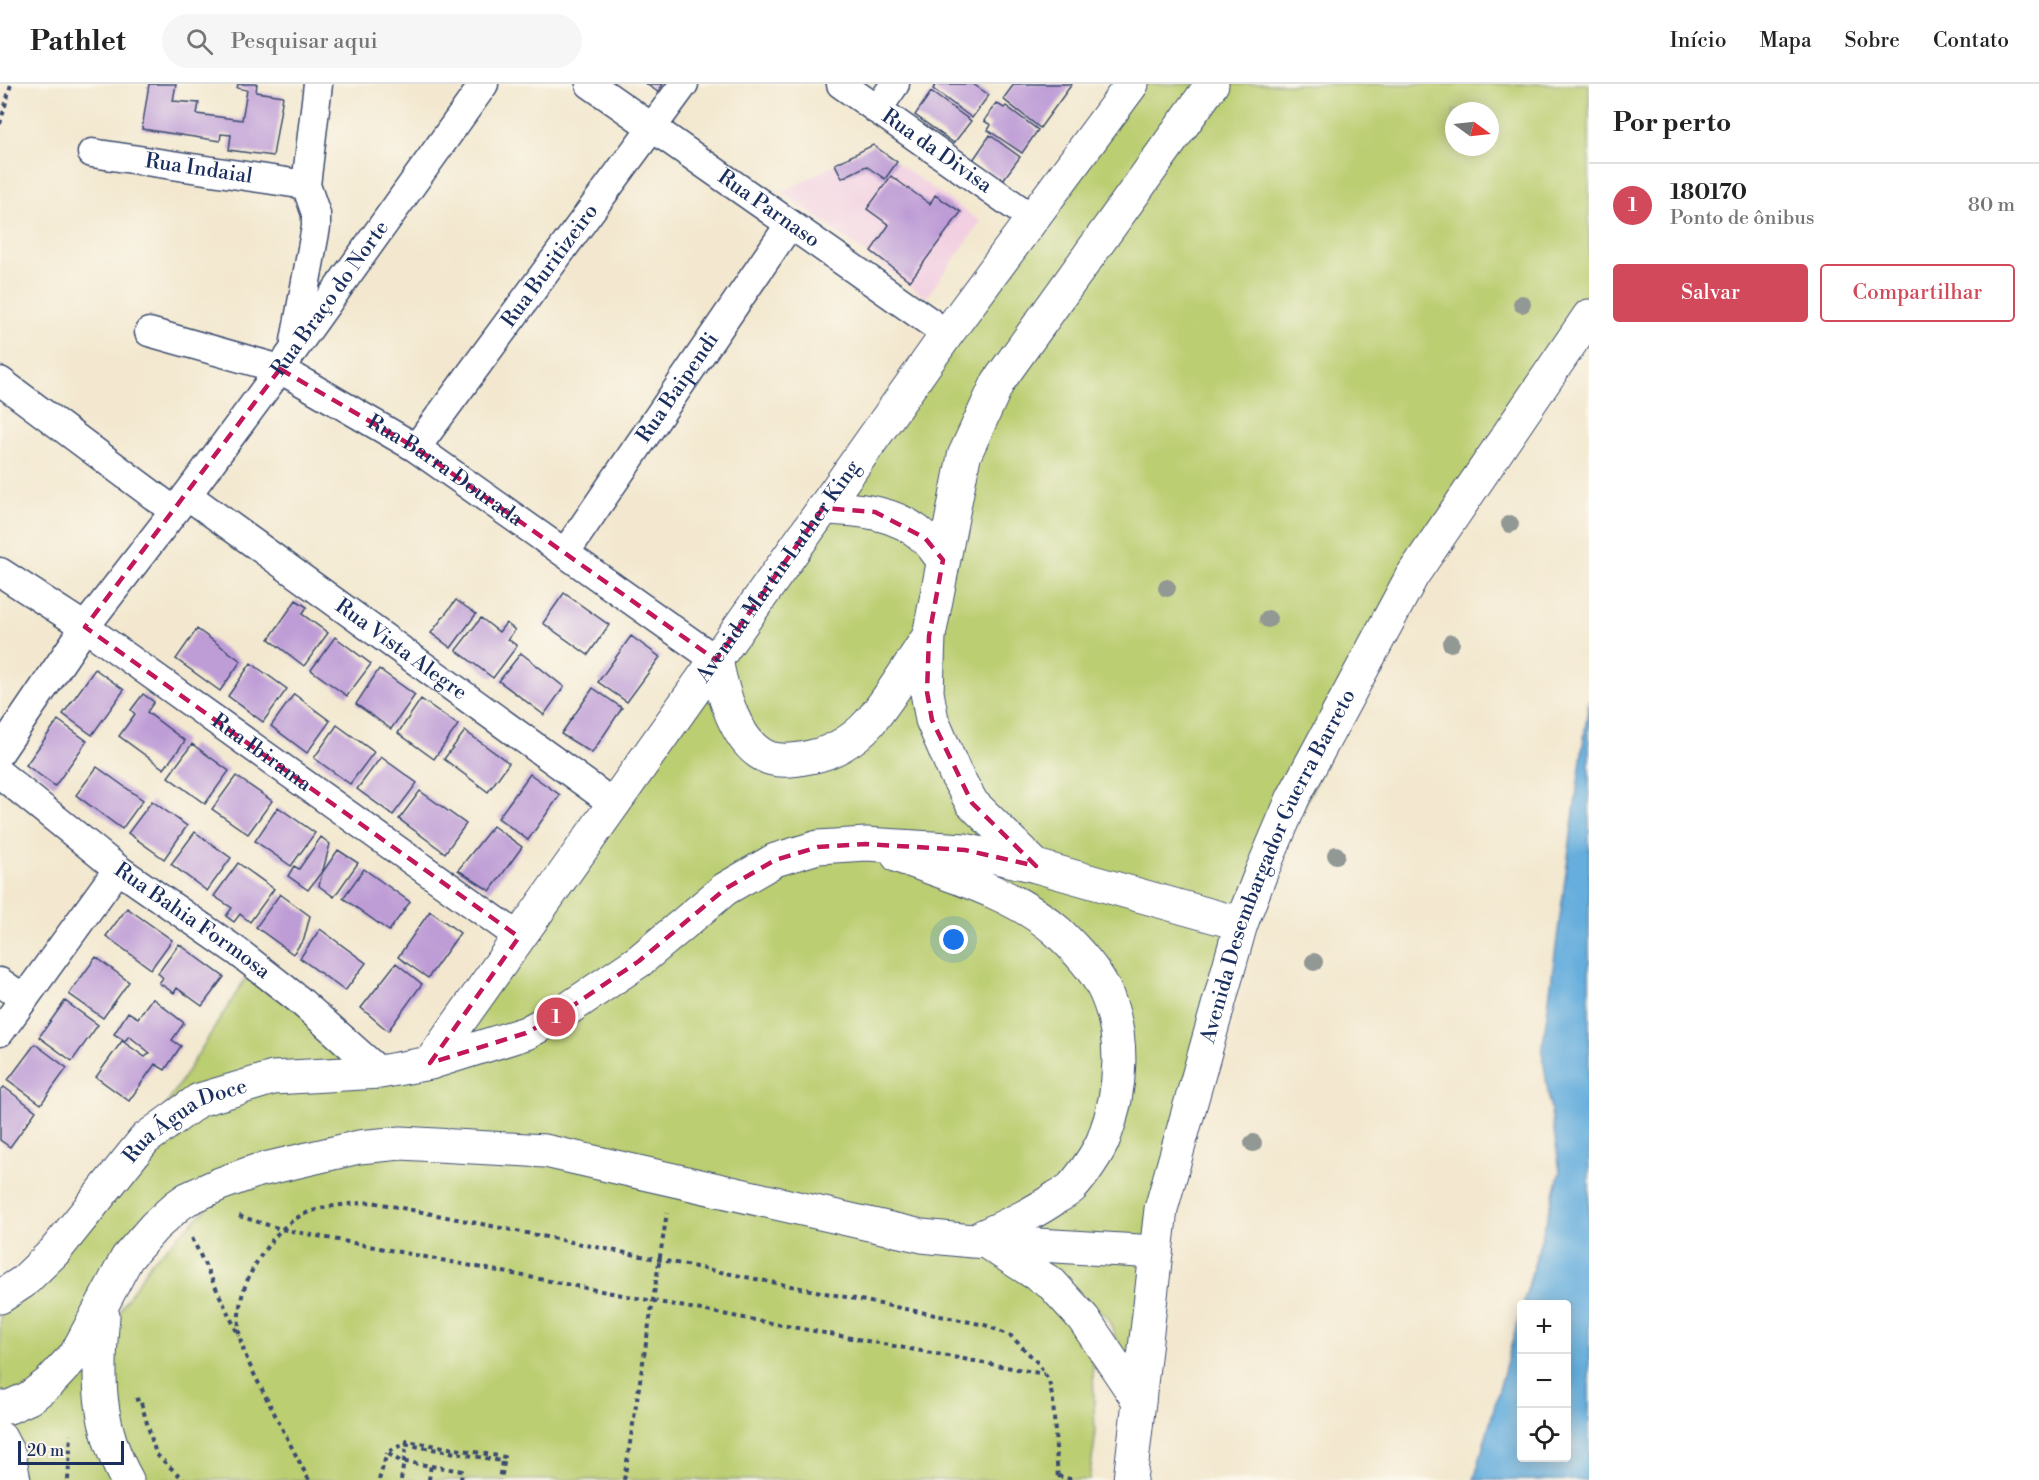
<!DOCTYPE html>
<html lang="pt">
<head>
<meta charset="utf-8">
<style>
	body { margin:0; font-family:"Libre Bodoni",serif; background:#f6f6f6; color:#222 }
	.controls { position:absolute; right:18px; bottom:18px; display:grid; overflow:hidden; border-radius:6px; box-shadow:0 3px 15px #0003 }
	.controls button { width:54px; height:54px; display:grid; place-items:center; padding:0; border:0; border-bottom:2px solid #e0e0e0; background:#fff; color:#222; font:30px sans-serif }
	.compass { position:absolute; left:1445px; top:18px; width:54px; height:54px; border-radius:50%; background:#fff; box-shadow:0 3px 15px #0003; rotate:105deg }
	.scale { position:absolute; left:18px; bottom:15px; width:106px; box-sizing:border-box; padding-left:6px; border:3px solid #1b2f5e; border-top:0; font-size:16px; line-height:21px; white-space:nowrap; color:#1b2f5e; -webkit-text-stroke:4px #fbf7ec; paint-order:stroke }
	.you { position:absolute; left:954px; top:856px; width:21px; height:21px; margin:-15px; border:4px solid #fff; border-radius:50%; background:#1a73e8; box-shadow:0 0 0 9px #1a73e833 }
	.badge { display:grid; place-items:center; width:39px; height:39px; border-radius:50%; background:#d1495b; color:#fff; font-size:20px; font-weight:700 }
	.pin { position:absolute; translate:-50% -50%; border:3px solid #fff; box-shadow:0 2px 6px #0006 }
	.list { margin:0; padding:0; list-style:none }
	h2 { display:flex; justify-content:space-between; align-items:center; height:78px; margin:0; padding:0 24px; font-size:26px }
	h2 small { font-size:20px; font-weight:400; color:#767676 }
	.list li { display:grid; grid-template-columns:39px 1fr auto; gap:18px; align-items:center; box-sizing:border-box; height:84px; padding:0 24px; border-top:2px solid #e0e0e0 }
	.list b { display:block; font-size:22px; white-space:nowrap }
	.list p { margin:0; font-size:20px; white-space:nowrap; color:#767676 }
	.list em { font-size:20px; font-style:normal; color:#767676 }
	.actions { display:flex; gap:12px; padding:18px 24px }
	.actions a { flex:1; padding:14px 0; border:2px solid #d1495b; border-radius:6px; text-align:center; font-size:21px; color:#d1495b }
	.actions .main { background:#d1495b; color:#fff }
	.icon { flex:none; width:33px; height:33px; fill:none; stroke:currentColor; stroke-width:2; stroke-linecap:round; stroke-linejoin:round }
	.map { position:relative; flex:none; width:1589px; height:1396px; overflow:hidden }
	header { display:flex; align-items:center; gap:36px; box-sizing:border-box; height:84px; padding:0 30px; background:#fff; border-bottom:2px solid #e0e0e0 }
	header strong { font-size:28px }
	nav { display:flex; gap:33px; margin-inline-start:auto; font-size:21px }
	.search { width:420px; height:54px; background:#f6f6f6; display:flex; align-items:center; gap:15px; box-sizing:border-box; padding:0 21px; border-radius:33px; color:#767676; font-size:22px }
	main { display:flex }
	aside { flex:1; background:#fff }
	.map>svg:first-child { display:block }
	.built { fill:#f2cfe1 }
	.green { fill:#bcce72; stroke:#6c7e68; stroke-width:1.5; fill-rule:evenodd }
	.water { fill:#66aedd; stroke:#406e9e; stroke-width:1.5 }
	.building { fill:#be9cd6 }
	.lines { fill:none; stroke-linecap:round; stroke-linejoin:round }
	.minor-casing { stroke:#3b4b6f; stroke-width:31 }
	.tertiary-casing { stroke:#3b4b6f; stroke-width:35 }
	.secondary-casing { stroke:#3b4b6f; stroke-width:35 }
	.trunk-casing { stroke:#3b4b6f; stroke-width:35 }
	.path { stroke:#3b4b6f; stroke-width:4; stroke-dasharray:4.5 4.5; stroke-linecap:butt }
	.minor { stroke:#fff; stroke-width:28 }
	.tertiary { stroke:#fff; stroke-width:33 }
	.secondary { stroke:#fff; stroke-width:33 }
	.trunk { stroke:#fff; stroke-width:33 }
	.path-bridge { stroke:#3b4b6f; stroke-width:4; stroke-dasharray:4.5 4.5; stroke-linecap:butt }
	.tree { fill:#929894 }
	.marked { fill:none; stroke:#c2185b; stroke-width:4.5; stroke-dasharray:12 8; stroke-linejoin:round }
	.labels { text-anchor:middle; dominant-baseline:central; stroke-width:6; stroke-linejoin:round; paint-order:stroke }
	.street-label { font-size:21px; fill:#1b2f5e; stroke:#fbf7ec }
</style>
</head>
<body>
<header>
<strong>Pathlet</strong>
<div class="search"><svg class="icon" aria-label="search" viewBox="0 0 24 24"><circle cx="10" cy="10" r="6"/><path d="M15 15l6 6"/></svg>Pesquisar aqui</div>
<nav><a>Início</a><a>Mapa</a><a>Sobre</a><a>Contato</a></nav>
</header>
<main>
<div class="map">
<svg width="1589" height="1396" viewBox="0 0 1589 1396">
	<rect width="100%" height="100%" fill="#fbf7ec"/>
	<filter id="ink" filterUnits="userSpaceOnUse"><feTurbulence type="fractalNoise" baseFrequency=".0167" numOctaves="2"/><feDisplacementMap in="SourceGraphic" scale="12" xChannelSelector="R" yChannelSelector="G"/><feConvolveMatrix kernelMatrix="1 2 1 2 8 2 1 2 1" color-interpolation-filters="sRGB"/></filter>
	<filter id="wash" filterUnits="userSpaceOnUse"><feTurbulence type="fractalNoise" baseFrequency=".008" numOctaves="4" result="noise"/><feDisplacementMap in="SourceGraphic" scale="24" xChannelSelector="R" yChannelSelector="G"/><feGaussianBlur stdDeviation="1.35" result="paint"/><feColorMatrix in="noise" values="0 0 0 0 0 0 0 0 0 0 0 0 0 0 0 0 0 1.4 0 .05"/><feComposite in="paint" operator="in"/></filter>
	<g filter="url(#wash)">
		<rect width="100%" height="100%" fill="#f3e8cf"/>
		<path class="built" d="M872,61L981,138L926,214L782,108Z"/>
		<path class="green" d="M1132,0H1589V231L1412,492L1217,910L1139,1317L1108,1234L1071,1203L1092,1246L1095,1356L1089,1396H0V1213L145,1055L250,887L380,988L430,979ZM1454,27H1490V63H1454ZM210,1122L152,1177L123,1221L99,1272L133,1155Z"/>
		<path class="water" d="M1589,616V1396H1474L1521,1226L1522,1374H1566V1220H1523L1560,1088L1542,967Z"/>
		<g id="blocks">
			<path class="building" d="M149,0H176L173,17L199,19L197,30L242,36L247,6L237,4L238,0H257L256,8L283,12L273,72L229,66L231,51L221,50L220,57L142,45Z
				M646,0H663L658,8Z
				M936,0H973L989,11L972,34L933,5Z
				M1014,0H1072L1040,44L1003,15Z
				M931,8L971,37L954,59L915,31Z
				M996,19L1004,24L1006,22L1038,46L1022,69L988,46L991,41L984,37Z
				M990,51L1020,73L1003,96L973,76Z
				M873,61L897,78L885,95L866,82L842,94L835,80Z
				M891,92L930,120L935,111L961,128L910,197L871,167L889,141L867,125Z
				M564,509L609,541L588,571L543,539Z
				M296,516L307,523L302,530L328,549L304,582L269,555Z
				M456,516L476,530L451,564L431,549Z
				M481,534L499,548L506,539L515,546L508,555L517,562L493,594L456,566Z
				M197,545L241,577L220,607L176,575Z
				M631,552L660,573L627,618L598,598Z
				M335,553L371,580L347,612L311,586Z
				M521,569L564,603L544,631L499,597Z
				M251,579L287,605L263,638L228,612Z
				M95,585L124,606L92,651L63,630Z
				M379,585L415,611L391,645L356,620Z
				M593,604L622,624L592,669L561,650Z
				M143,610L154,618L147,628L185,657L164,685L119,652L135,630L131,626Z
				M294,610L330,637L307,669L271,642Z
				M421,615L458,641L434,675L398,649Z
				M58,636L87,657L55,702L26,681Z
				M337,641L374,668L350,700L314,674Z
				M465,647L509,679L488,708L444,675Z
				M192,660L229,687L205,720L168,693Z
				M381,673L417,699L393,731L357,705Z
				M97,683L143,716L122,745L76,711Z
				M530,690L560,711L528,756L498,734Z
				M236,692L272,717L248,750L212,725Z
				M420,707L466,740L445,769L399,735Z
				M152,717L187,742L164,775L128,749Z
				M278,723L315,749L291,782L255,757Z
				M493,742L522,763L490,807L458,786Z
				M195,748L231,774L207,807L171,780Z
				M321,753L330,760L323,786L308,806L288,792L294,782L299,785Z
				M338,766L358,779L334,813L319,802L322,789Z
				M238,779L274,805L250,838L240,830L234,838L226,832L232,824L214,812Z
				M364,785L410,818L389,847L343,814Z
				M280,810L310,832L304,855L293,870L256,843Z
				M127,824L172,856L151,885L106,852Z
				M430,827L460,849L428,894L398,873Z
				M320,845L366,879L345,907L300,874Z
				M179,860L224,893L202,922L177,904L174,909L159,899L163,894L158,889Z
				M96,873L129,898L103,934L69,910Z
				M396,879L422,900L388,947L361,924Z
				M152,914L184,939L172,956L181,962L165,986L155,980L129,1017L96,993L122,957L145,973L150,969L129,952L125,957L114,950L128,928L138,934Z
				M65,917L98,941L72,977L39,953Z
				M35,960L67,984L41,1020L8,996Z
				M4,1003L36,1027L10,1063L0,1056V1007Z"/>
		</g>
	</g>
	<g filter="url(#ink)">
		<use href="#blocks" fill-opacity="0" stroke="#3b4b6f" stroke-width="1.5"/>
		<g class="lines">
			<g class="minor-casing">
				<g id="minor">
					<path id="s1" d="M590,0L947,250"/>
					<path id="s2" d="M841,0L1033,135"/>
					<path d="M877,26L895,0"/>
					<path id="s3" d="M92,69L306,101"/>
					<path id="s4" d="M149,248L280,285L416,364L716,576"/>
					<path d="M295,257L316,143V130L306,101L318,0"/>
					<path d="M0,297L174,427"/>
					<path id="s5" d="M416,364L684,0"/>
					<path id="s6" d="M187,411L614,720"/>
					<path id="s7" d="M565,469L790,140"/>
					<path id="s8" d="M0,488L85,543L519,853"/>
					<path id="s9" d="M0,668L85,543L187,411L280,285L484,0"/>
					<path id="s10" d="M0,690L118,785L238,868L298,915L380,988"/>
					<path d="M0,898L24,915"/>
					<path d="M0,948L118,785"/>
				</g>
			</g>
			<g class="tertiary-casing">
				<g id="tertiary">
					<path d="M1212,0L998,298L964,372L929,552L927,608L932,636L955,689L972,719L1036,782L1241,840"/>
					<path d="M823,424C859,425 898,428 925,454C932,460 937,469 943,476"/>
					<path d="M716,576C722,607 736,662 769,674C782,678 797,676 810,673C832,669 854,656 869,639C891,613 910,580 929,552"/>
					<path id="s11" d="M0,1213L23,1198L54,1168L145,1055L199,1016L273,994L380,988L430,979L947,250L1132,0"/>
					<path d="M0,1354L9,1371L14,1396"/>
				</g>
			</g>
			<g class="secondary-casing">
				<g id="secondary">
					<path id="s12" d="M1130,1396L1161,1125L1241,840L1261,789L1293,714L1412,492L1589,232"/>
				</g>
			</g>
			<g class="trunk-casing">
				<path id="trunk" d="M898,772C950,791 1016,810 1057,847C1074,863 1093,883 1103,903C1126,949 1122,1007 1104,1054C1099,1068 1082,1092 1072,1103C1068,1107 1062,1110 1057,1113C1031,1131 1005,1142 977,1155
					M430,979L526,949L556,933L639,877L725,805L775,776L818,763L866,760L965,766L1036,782
					M986,1158L1052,1200L1083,1234L1139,1317
					M103,1232C97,1292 97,1342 127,1396
					M0,1323H9L29,1314L49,1299L76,1270L127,1174L154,1143L177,1122L187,1115L220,1100L256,1087L359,1063L401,1059L545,1067L922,1152L972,1157L1156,1168"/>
			</g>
			<path class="path" d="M0,40L11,0
				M239,1132L281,1145L653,1217L1044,1290
				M192,1154L239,1252
				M135,1316L140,1315L156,1370L184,1396
				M1058,1392L1074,1396
				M68,1396L71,1351
				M309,1396C295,1370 282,1344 269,1319C259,1299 241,1269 239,1247C237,1219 245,1196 260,1173C292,1123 318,1123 372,1118L985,1241L1011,1252L1038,1279L1049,1297L1053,1317L1058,1396
				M379,1396L387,1369
				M461,1396L462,1387L400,1377L387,1369L403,1360L502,1377L499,1396
				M624,1396L667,1129"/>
			<use href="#minor" class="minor"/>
			<use href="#tertiary" class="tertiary"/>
			<use href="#secondary" class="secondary"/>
			<use href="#trunk" class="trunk"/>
			<path class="path-bridge" d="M401,1396L407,1357L505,1373L501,1396
				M429,1396L431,1380"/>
		</g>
		<g class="tree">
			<circle cx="1522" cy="220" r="9"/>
			<circle cx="1510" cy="440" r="9"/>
			<circle cx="1167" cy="504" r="9"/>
			<circle cx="1268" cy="535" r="9"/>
			<circle cx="1451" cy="559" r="9"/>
			<circle cx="1336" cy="771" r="9"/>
			<circle cx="1314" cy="878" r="9"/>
			<circle cx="1253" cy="1059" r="9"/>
		</g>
	</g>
	<path class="marked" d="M280,285L416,364L716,576L823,424L875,428L925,454L943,476L929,552L927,608L932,636L972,719L1036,782L965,766L866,760L818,763L775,776L725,805L639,877L556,933L526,949L430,979L519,853L85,543Z"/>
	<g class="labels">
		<g class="street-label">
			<text stroke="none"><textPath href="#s2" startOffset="117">Rua da Divisa</textPath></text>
			<text stroke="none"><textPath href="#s3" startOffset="108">Rua Indaial</textPath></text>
			<text stroke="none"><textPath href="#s1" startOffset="218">Rua Parnaso</textPath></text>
			<text stroke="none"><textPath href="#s5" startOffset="226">Rua Buritizeiro</textPath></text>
			<text stroke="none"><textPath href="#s9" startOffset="561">Rua Braço do Norte</textPath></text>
			<text stroke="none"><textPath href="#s7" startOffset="200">Rua Baipendi</textPath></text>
			<text stroke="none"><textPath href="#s4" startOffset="330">Rua Barra Dourada</textPath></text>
			<text stroke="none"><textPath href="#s11" startOffset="1120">Avenida Martin Luther King</textPath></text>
			<text stroke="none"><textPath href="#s6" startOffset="264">Rua Vista Alegre</textPath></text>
			<text stroke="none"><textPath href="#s8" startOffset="318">Rua Ibirama</textPath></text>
			<text stroke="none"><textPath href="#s12" startOffset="636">Avenida Desembargador Guerra Barreto</textPath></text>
			<text stroke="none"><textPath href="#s10" startOffset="242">Rua Bahia Formosa</textPath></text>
			<text stroke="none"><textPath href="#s11" startOffset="260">Rua Água Doce</textPath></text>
		</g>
	</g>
</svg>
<div class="controls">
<button>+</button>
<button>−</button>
<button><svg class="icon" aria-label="locate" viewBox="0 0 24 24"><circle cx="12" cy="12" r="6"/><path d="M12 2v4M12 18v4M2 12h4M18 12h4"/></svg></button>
</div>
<svg class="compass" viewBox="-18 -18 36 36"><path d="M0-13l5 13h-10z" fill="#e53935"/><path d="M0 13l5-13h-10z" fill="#767676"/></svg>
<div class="scale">20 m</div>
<div class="you"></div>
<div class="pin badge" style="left:556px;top:933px">1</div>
</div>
<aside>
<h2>Por perto<small></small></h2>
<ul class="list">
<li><span class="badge">1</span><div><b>180170</b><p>Ponto de ônibus</p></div><em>80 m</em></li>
</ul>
<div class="actions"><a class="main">Salvar</a><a>Compartilhar</a></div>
</aside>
</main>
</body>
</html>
